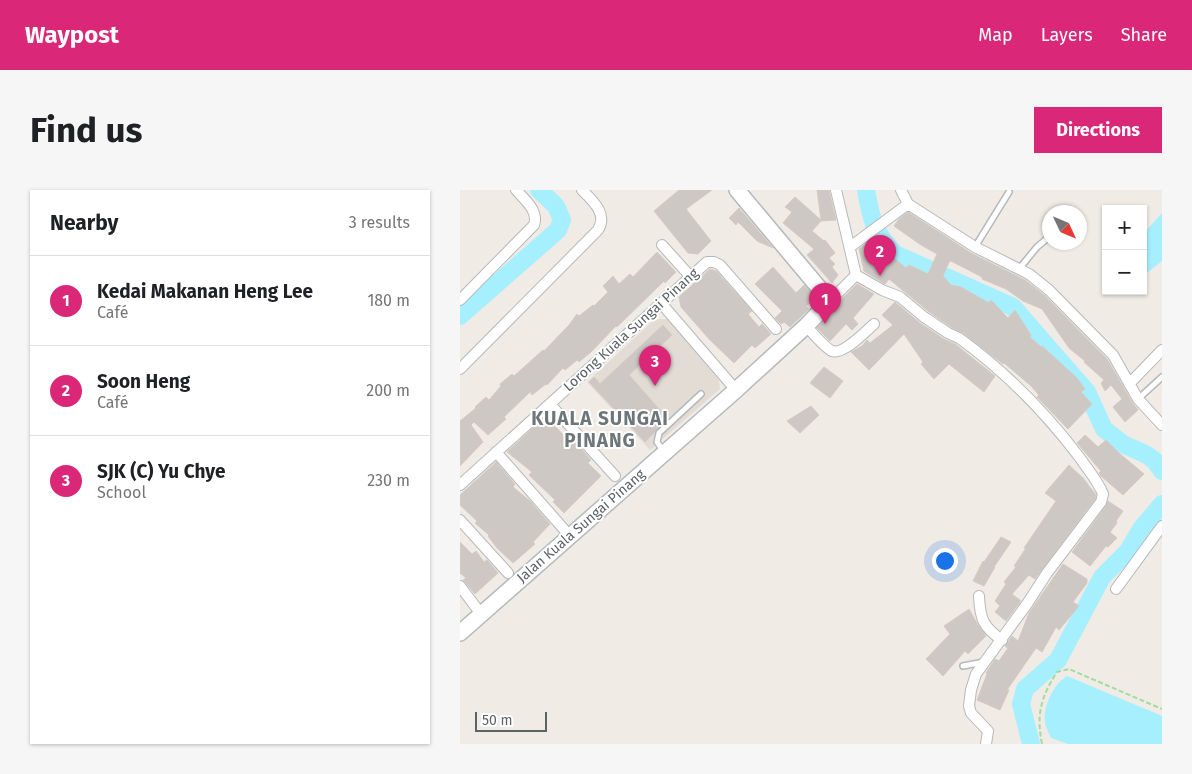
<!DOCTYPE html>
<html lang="en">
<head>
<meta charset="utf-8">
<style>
	body { margin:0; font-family:"Fira Sans",sans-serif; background:#f6f6f6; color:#202124 }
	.controls { position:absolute; right:15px; top:15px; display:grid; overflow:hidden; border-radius:0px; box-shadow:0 1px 4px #0004 }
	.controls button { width:45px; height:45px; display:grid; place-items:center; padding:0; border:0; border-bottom:1px solid #e0e0e0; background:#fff; color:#202124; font:25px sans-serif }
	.compass { position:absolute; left:582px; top:15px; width:45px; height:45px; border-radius:50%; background:#fff; box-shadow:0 1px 4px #0004; rotate:134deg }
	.scale { position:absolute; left:15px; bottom:12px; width:72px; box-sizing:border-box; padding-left:5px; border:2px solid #5c6366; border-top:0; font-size:14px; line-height:18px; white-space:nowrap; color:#5c6366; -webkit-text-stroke:4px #fff; paint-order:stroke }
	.you { position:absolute; left:484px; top:370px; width:18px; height:18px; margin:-12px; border:4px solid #fff; border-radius:50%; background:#1a73e8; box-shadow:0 0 0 8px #1a73e833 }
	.badge { display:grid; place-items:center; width:32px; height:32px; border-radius:50%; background:#db2777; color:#fff; font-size:16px; font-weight:700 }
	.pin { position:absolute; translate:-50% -41px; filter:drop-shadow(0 1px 2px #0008) }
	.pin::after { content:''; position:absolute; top:26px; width:18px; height:15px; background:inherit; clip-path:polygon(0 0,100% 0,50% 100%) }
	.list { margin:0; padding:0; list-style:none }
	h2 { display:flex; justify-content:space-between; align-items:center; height:65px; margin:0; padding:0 20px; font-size:21px }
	h2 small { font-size:16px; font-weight:400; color:#757577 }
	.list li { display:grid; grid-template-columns:32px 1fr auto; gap:15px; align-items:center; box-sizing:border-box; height:90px; padding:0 20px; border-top:1px solid #e0e0e0 }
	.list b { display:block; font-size:19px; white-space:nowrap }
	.list p { margin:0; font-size:16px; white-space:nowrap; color:#757577 }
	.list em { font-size:16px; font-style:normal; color:#757577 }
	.map { position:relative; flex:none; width:702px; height:554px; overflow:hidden; border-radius:0px }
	header { display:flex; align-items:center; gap:30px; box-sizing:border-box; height:70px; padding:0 25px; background:#db2777; color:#fff }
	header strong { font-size:24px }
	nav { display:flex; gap:28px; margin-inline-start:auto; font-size:18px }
	.intro { display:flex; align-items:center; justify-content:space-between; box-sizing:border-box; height:120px; padding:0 30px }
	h1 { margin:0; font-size:35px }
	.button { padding:12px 22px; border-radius:0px; background:#db2777; color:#fff; font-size:18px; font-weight:700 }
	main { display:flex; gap:30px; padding:0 30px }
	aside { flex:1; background:#fff; border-radius:0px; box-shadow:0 1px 4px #0004 }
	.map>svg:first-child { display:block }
	.education { fill:#e2dcd5 }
	.water { fill:#a6efff }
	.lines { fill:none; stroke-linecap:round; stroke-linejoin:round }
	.river { stroke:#a6efff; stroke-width:18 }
	.building { fill:#cdc8c3; stroke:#d5cbc2 }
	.lane-casing { stroke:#b5b9bc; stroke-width:8 }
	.street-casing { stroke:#b5b9bc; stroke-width:12 }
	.secondary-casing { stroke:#b3babd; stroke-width:18 }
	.path { stroke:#a1dca1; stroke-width:2; stroke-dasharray:5 2.5; stroke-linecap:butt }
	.lane { stroke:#fff; stroke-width:5 }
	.street { stroke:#fff; stroke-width:10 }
	.secondary { stroke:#fff; stroke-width:15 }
	.labels { text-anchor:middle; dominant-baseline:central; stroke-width:4; stroke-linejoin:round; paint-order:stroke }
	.street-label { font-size:14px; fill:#5c6366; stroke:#fff }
	.district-label { font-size:19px; font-weight:bold; letter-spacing:1px; fill:#6d7678; stroke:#fff }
</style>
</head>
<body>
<header>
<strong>Waypost</strong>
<nav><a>Map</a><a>Layers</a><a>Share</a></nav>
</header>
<div class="intro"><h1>Find us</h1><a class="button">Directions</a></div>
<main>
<aside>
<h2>Nearby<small>3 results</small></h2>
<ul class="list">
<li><span class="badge">1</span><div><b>Kedai Makanan Heng Lee</b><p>Café</p></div><em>180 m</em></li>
<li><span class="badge">2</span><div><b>Soon Heng</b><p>Café</p></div><em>200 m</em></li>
<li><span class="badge">3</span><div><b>SJK (C) Yu Chye</b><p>School</p></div><em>230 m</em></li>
</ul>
</aside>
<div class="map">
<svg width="702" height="554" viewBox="0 0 702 554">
	<rect width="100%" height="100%" fill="#f0ebe5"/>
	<path class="education" d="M195,129H207L210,131L259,190L260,199L190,260L127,192Z"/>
	<path class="water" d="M702,23V71L683,86V44Z
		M607,486L702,526V554H608L591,548C589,543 586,538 585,533C583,516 593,495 607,486Z"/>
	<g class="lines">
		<path class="river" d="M406,0C411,29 414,42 435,64L553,117L627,202L644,239L663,254L687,265L695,271L702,281
			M0,126L98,40L102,30L96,16L79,0
			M571,554L561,514L565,499L598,470L642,387L668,361L681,339L702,314"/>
	</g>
	<path class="building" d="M219,0H252L226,19L251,51L238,64L228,63L194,21Z
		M357,0H369L376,30L361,31L352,41L364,51L365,50L375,63L369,68L375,74L372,77L378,85L372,93L347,65L354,59L323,33L332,22L325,17L335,7L361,30Z
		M279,18L313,58L297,51L278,32L276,35L269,28Z
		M448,22L511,63L565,90L584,105L647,169L672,212L678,220L665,232L653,217L662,209L651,195L645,201L641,193L644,190L624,172L625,171L609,158L582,119L563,111L546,99L522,89V87L491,71L489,72L483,86L491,95L501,97L529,113L531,110L548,128L555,120L571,145L570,147L581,157L582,156L617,188L625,199L621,202L632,214L608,239L577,207L579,205L571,196L544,173L543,174L503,143L491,137L468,121L429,89L425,94L404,81L399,59L415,47L428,63L446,78L449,75L468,84L477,64L461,55L434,36L439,29Z
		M197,62L216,82L205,93L204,91L157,137L156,136L131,162L119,172L117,170L105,180L103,178L87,195L86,194L72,205L70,202L44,227L46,229L28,245L14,232L11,235L23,252L0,276V231L16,218L15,217L26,207L29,210L41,196L40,194L52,184L54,186L83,160L84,161L109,135L117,124L119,126L133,115L134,116L148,102L143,96L153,86L159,94L170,84L173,87Z
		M313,77L336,103L344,95L356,108L346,116L349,119L330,137L324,132L321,134L315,128L322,121L295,94Z
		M250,79L256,81L292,121L288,124L299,137L302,134L311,144L295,158L292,155L274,173L249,149L221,117L219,107Z
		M397,94L414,104L393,128L398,134L392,140L386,134L370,151L357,138L377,117L379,112Z
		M435,112L460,133L484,149L495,154L535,186L524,202L489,174L474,189L461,174L463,172L444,144L409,180L391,162L402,156L407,150L410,153L433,135L422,125Z
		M203,135L212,145L169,185L208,229L185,252L129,192L134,187L140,194Z
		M364,177L383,191L370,208L350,193Z
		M351,216L359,225L340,243L327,231Z
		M88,224L97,233L94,235L109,251L112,248L131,270L128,273L141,286L104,323L93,312L95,310L69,285L72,282L47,262Z
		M625,245L638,257L646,250L659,263L684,284L663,305L641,286L639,283L641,281L617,253Z
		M36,272L55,294L53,297L70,311L90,334L73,352L75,354L53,373L37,358L28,346L29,345L15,333L17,331L0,315V305Z
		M609,275L623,288L636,305L635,309L575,389L569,385L552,404L561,411L546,431L535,422L540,416L535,411L546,394L544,392L556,377L554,376L566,358H564L596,311L585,303Z
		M648,311L663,321L656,331L657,333L650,342L657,348L648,357L646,356L630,376L612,362L646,316Z
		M541,347L551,352L534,377H535L524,396L513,391L523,371L524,372Z
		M0,352L12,364L16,361L24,372L27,370L38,383L15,404L3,390L6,388L0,383Z
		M603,374L627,389V393L613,412L619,416L599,440L596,437L582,462L576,458L547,500H549L540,520L517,510L527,484L526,483L535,469L539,471L548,458L545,456L552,446L558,451L569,423Z
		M509,419L518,435L526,446L508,464L505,461L483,486L466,469L490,444L484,436Z"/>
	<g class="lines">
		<g class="lane-casing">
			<path id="lane" d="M515,57L549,2
				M559,79L577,57L590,46
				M678,209L702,187
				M204,262L197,252L199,243L241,204
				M503,476L524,472"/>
		</g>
		<g class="street-casing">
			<path id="street" d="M376,0L396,85L422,100L440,107L464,127L488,143L499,148C546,182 586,223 620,268C628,280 638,291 643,304L641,312L587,383L567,414L516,484L511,500L509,516L511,523L528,541L526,554
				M448,14L515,57L569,84L589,100L653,165L678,209L702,235
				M202,55L230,86
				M390,57L448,14L441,0
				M0,110L74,35C79,21 65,10 56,0
				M370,111L396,85
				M201,113L276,200
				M346,136C352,142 365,158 372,161C383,165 405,142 414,134
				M0,179L138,40C148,24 133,11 122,0
				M669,194L702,160
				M90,214L155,286
				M36,262L109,345
				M0,295L247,72H254L260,75L316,139
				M0,330L48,383
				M0,396L21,424
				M656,399L702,336
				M519,406C520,429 523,437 542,450"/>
		</g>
		<g class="secondary-casing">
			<path id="secondary" d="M0,443L276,200L346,136L370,111L277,0"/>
		</g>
		<path class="path" d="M582,554C576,524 581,507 597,482L609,479L702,519"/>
		<use href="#lane" class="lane"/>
		<use href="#street" class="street"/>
		<use href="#secondary" class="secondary"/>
	</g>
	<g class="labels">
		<g class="street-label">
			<text transform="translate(171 140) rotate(-42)">Lorong Kuala Sungai Pinang</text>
			<text transform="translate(121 336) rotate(-41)">Jalan Kuala Sungai Pinang</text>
		</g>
		<g class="district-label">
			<text x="140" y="228">KUALA SUNGAI<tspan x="140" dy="22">PINANG</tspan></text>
		</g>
	</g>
</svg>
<div class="controls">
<button>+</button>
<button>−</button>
</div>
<svg class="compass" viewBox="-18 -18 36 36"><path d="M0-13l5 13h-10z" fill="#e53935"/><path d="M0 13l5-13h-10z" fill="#757577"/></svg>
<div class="scale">50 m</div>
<div class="you"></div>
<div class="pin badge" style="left:365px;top:134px">1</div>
<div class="pin badge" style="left:420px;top:86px">2</div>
<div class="pin badge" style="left:195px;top:196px">3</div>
</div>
</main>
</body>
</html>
